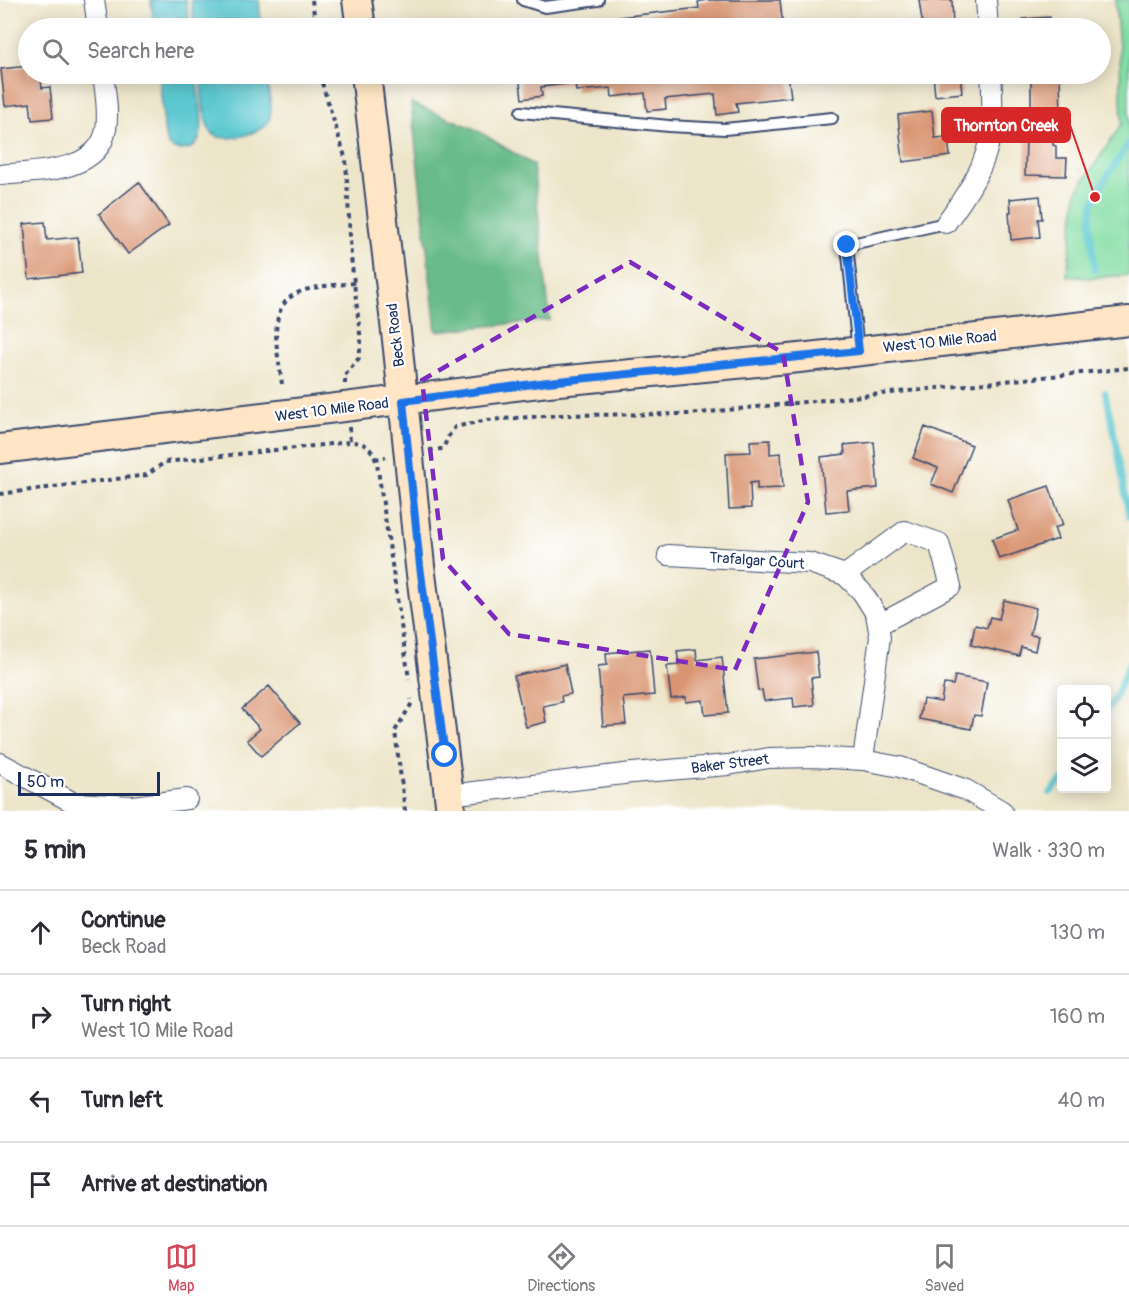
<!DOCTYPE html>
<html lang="en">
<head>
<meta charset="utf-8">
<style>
	body { margin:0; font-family:Pangolin,sans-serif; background:#f7f7f7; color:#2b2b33 }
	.controls { position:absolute; right:18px; bottom:18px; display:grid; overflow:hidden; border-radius:6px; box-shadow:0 3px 15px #0003 }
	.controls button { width:54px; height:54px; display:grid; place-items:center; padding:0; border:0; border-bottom:2px solid #e1e1e2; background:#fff; color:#2b2b33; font:30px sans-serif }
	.scale { position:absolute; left:18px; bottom:15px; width:142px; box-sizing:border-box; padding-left:6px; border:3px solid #1b2f5e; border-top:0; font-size:16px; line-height:21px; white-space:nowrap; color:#1b2f5e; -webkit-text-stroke:4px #fff; paint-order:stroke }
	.stop { position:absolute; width:18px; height:18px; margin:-14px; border:4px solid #1a73e8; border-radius:50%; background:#fff }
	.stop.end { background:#1a73e8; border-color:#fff; box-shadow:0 2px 6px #0008 }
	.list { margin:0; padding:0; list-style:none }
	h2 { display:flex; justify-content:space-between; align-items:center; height:78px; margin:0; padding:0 24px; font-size:26px }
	h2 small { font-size:20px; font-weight:400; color:#7c7c81 }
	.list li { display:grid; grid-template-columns:39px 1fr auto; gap:18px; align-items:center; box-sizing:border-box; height:84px; padding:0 24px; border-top:2px solid #e1e1e2 }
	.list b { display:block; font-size:22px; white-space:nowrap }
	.list p { margin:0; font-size:20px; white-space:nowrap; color:#7c7c81 }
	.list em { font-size:20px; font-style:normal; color:#7c7c81 }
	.icon { flex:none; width:33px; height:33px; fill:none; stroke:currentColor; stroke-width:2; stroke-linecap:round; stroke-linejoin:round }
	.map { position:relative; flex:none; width:1129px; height:811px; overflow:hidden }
	.search { position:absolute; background:#fff; box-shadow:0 3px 15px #0003; left:18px; right:18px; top:18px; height:66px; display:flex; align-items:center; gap:15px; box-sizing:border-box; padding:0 21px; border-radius:33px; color:#7c7c81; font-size:22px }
	.sheet { height:414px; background:#fff }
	nav { display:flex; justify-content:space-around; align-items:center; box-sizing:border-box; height:84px; border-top:2px solid #e1e1e2; background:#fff; font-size:16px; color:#7c7c81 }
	nav a { display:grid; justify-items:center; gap:3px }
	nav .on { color:#d1495b }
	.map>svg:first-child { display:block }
	.green { fill:#82dda3; stroke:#4e8680; stroke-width:1.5 }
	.forest { fill:#69bc89; stroke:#427674; stroke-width:1.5 }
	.water { fill:#5bc8d0; stroke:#3b7c97; stroke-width:1.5 }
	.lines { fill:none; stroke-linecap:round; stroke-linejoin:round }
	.stream { stroke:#5bc8d0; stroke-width:6 }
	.building { fill:#d99572 }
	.lane-casing { stroke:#3a4a6e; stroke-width:14 }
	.street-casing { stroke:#3a4a6e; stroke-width:22 }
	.secondary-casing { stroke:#3a4a6e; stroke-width:32 }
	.path { stroke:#3a4a6e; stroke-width:4; stroke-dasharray:4.5 4.5; stroke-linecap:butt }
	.lane { stroke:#fff; stroke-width:10 }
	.street { stroke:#fff; stroke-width:20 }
	.secondary { stroke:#fee5c5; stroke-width:28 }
	.route { stroke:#1a73e8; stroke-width:8 }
	.marked { fill:none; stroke:#7b2cbf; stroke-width:4.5; stroke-dasharray:12 8; stroke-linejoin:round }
	.labels { text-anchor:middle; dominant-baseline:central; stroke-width:4.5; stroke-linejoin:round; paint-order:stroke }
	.street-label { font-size:15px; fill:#1b2f5e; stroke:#fff }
	.leader { fill:none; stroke:#d62828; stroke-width:2 }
	.callout-dot { fill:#d62828; stroke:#fff; stroke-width:2 }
	.callout { fill:#d62828; stroke:#d62828; stroke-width:2 }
	.callout-label { font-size:16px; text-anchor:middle; font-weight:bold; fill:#fff }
</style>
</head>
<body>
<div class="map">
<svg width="1129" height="811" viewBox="0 0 1129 811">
	<rect width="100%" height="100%" fill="#fff"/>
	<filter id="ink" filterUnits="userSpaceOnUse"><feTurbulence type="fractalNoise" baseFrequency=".0167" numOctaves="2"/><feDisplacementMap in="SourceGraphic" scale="12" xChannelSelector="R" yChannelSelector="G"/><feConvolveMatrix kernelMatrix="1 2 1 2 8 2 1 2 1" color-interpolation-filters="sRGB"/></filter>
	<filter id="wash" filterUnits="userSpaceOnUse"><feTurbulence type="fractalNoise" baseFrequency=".008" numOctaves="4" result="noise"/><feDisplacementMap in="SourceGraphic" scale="24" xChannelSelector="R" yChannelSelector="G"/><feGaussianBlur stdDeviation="1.35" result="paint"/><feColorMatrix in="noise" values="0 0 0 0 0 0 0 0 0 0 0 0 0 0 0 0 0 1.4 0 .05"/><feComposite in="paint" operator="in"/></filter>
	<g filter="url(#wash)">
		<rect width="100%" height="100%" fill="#ede5c9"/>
		<path class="green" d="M1115,0H1129V275L1089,278L1067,276L1077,191L1122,124L1120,59Z"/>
		<path class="forest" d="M411,103L475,129L533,165L550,320L436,331Z"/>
		<path class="water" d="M151,0H186L190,28H154Z
			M191,0H259L261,28H195Z
			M159,74H195C198,98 217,157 174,149L168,145L165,136Z
			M200,74H265C267,87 274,107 269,120C265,133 222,145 212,133C202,122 202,88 200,74Z"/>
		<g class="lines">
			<path class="stream" d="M1095,270C1093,250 1089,228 1092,208C1095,190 1120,159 1129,142
				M1105,392L1114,432L1129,517
				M1106,712L1114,700L1129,663
				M1050,793L1062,780"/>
		</g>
		<g id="blocks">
			<path class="building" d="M706,0H780L783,28H530V27L699,8L698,2Z
				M919,0H952L953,28H923Z
				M1050,17L1051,28H1024L1023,19Z
				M28,66V74H40L42,88L50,87L53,118L32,120L30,103L5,106L1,69Z
				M519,74H788L791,97L736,103L738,112L717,115L715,94L665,99L666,109L647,111L645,93L612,97L611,88L576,91L575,83L541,87L542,96L522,99Z
				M933,74H960L962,93L935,96Z
				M1031,74H1060L1061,116L1031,117Z
				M932,111L935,138L948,137L950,156L903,162L898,115Z
				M1026,137L1053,138V145L1056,146V158H1067L1066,176L1025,175Z
				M139,182L169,225L128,254L99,214Z
				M1040,196L1042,219H1038L1040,237L1011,240L1009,212H1011L1010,199Z
				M45,222L47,240L78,237L82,273L29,279L24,224Z
				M925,427L972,445L953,493L931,484L938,468L913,458Z
				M770,440V454L781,453L783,488L757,489V482L750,483L751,508L729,509L726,453L751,452L750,441Z
				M874,442L878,488L847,491L849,510L826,512L821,457L845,454L844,445Z
				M1049,486L1063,525L1054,528L1058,539L999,559L992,539L1018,530L1008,500Z
				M1004,600L1036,608L1030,635L1038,636L1035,651L1021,647L1019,656L971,645L975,625L987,628L990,617L999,619Z
				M650,649L654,695L623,698L626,724L603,726L598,666L607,665L606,653Z
				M696,649L697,660L722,657L728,713L705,715L703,700L686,702V697L671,699L667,666L679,665L677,651Z
				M816,652L819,677L811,678L814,705L794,707L793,698L764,701L762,690L758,691L754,659Z
				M565,664L571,694L561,696L562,702L543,706L546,722L526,727L514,676Z
				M955,676L987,682L981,716L974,715L971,729L919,719L923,699L941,702L944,684L953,685Z
				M269,686L300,723L261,756L247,740L260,729L242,709Z"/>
		</g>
	</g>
	<g filter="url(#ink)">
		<use href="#blocks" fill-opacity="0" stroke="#3a4a6e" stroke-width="1.5"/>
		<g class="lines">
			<g class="lane-casing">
				<path id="lane" d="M523,0L545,7L598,0
					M521,112L669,126L725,129L832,118
					M858,351L847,245L946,223"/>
			</g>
			<g class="street-casing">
				<path id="street" d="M94,0L98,28
					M986,0L988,28
					M0,175C34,171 99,174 106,129C109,111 105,92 103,74
					M946,223C987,166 996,145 991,74
					M668,555L810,563L845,575L862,592L876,614L880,637L863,760
					M845,575L905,531L939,543L951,586L878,625
					M0,763L74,803L133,806L187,799
					M449,795L632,773L728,765L769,758L813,757L863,760L900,767L966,790L1002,811"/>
			</g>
			<g class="secondary-casing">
				<path id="secondary" d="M357,0L361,28
					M366,74L398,349L420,566L451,811
					M0,449L548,382L799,358L1129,321"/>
			</g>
			<path class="path" d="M312,0L316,28
				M321,74L322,83L346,160L351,257L361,342L359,358L345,375V384
				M282,384C278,350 262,299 309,289C324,285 340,285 355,283
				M349,427L350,442
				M429,450L443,449L448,437L455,427L487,420L560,415L690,414L1129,368
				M375,459L386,457
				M0,494L147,475L165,462L350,442C367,442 371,448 377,463L409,679
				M405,811L395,731L412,703L411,699"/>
			<use href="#lane" class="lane"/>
			<use href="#street" class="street"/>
			<use href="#secondary" class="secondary"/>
		</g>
	</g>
	<g class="lines" filter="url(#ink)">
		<path class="route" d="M445,755L420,566L403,401L548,382L859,351L847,245"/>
	</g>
	<path class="marked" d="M630,262L783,353L808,502L735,670L509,634L443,559L422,380Z"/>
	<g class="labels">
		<g class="street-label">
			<text transform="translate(396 335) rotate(-97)">Beck Road</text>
			<text transform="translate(940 342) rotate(-6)">West 10 Mile Road</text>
			<text transform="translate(332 410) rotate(-7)">West 10 Mile Road</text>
			<text transform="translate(757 561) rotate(4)">Trafalgar Court</text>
			<text transform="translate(730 764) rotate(-7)">Baker Street</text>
		</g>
	</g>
	<path class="leader" d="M1095 197L1070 125"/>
	<circle class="callout-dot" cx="1095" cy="197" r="6"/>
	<rect class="callout" x="942" y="108" width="128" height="34" rx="6"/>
	<g class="callout-label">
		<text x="1006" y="131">Thornton Creek</text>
	</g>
</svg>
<div class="controls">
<button><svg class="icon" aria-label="locate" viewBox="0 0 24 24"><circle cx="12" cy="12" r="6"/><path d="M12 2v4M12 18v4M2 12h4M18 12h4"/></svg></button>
<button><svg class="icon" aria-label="layers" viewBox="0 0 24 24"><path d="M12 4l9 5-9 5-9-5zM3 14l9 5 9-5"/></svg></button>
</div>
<div class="scale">50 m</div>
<div class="stop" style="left:445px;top:755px"></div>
<div class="stop end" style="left:847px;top:245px"></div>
<div class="search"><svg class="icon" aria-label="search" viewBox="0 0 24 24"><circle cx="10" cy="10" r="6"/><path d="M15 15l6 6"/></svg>Search here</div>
</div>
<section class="sheet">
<h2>5 min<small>Walk · 330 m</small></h2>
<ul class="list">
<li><svg class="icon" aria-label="ahead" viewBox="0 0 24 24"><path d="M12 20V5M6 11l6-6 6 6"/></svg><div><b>Continue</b><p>Beck Road</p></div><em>130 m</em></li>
<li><svg class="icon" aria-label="right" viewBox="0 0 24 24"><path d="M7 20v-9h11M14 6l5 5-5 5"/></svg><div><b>Turn right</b><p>West 10 Mile Road</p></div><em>160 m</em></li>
<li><svg class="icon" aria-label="left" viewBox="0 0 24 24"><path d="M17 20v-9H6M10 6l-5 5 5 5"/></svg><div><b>Turn left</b></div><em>40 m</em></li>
<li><svg class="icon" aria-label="arrive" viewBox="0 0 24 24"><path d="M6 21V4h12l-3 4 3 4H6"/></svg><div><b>Arrive at destination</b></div></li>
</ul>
</section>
<nav>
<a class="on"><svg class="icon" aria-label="map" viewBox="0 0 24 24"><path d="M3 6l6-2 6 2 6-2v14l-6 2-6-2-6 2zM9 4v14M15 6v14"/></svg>Map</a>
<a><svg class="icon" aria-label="directions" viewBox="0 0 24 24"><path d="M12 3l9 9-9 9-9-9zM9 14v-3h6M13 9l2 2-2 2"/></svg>Directions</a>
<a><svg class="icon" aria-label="saved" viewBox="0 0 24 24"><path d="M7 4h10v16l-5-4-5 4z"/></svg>Saved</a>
</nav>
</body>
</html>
